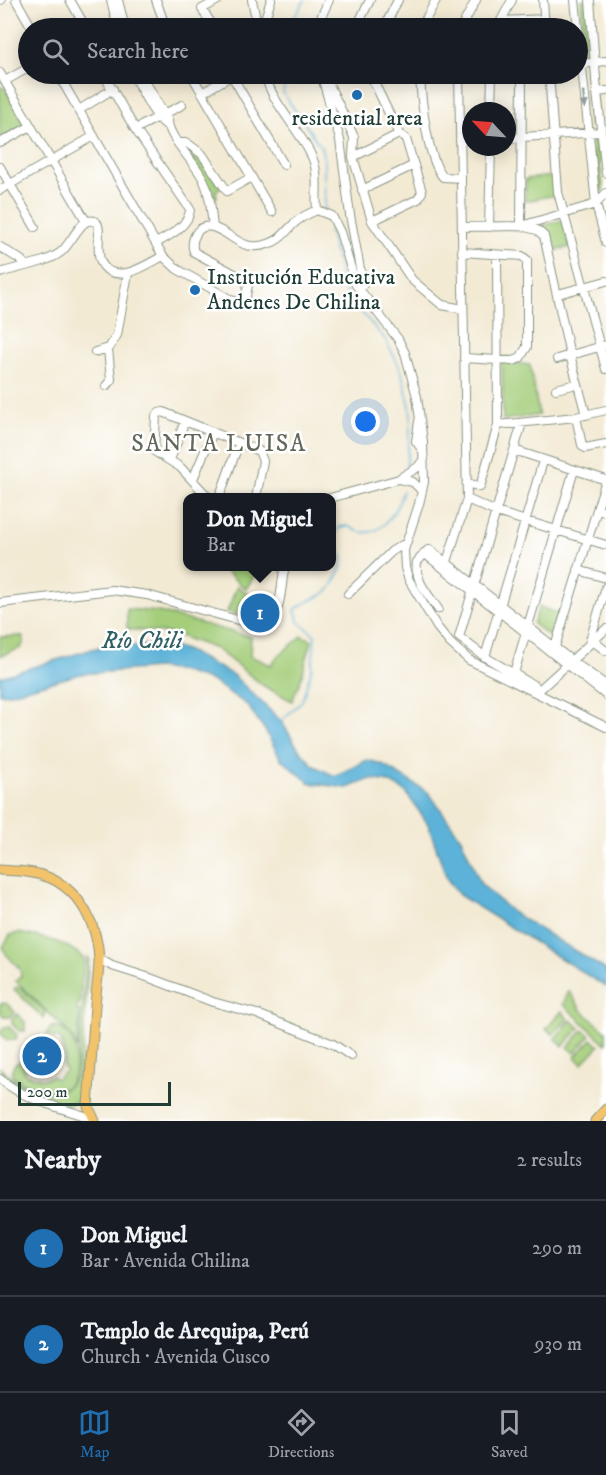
<!DOCTYPE html>
<html lang="en">
<head>
<meta charset="utf-8">
<style>
	body { margin:0; font-family:"IM FELL DW Pica",serif; background:#242831; color:#f1f3f6 }
	.compass { position:absolute; left:462px; top:102px; width:54px; height:54px; border-radius:50%; background:#171b24; box-shadow:0 3px 15px #0003; rotate:296deg }
	.scale { position:absolute; left:18px; bottom:15px; width:153px; box-sizing:border-box; padding-left:6px; border:3px solid #1f3d34; border-top:0; font-size:16px; line-height:21px; white-space:nowrap; color:#1f3d34; -webkit-text-stroke:4px #fff; paint-order:stroke }
	.you { position:absolute; left:366px; top:422px; width:21px; height:21px; margin:-15px; border:4px solid #fff; border-radius:50%; background:#1a73e8; box-shadow:0 0 0 9px #1a73e833 }
	.badge { display:grid; place-items:center; width:39px; height:39px; border-radius:50%; background:#1f6fb2; color:#fff; font-size:20px; font-weight:700 }
	.pin { position:absolute; translate:-50% -50%; border:3px solid #fff; box-shadow:0 2px 6px #0006 }
	.popup { position:absolute; left:183px; top:493px; width:153px; height:78px; box-sizing:border-box; display:grid; place-content:center; border-radius:12px; background:#171b24; filter:drop-shadow(0 2px 4px #0005); font-size:20px; white-space:nowrap; color:#9ea1a6 }
	.popup b { font-size:22px; color:#f1f3f6 }
	.popup::after { content:''; position:absolute; left:50%; top:100%; margin-left:-12px; border:12px solid transparent; border-top-color:#171b24 }
	.list { margin:0; padding:0; list-style:none }
	h2 { display:flex; justify-content:space-between; align-items:center; height:78px; margin:0; padding:0 24px; font-size:26px }
	h2 small { font-size:20px; font-weight:400; color:#9ea1a6 }
	.list li { display:grid; grid-template-columns:39px 1fr auto; gap:18px; align-items:center; box-sizing:border-box; height:96px; padding:0 24px; border-top:2px solid #363941 }
	.list b { display:block; font-size:22px; white-space:nowrap }
	.list p { margin:0; font-size:20px; white-space:nowrap; color:#9ea1a6 }
	.list em { font-size:20px; font-style:normal; color:#9ea1a6 }
	.icon { flex:none; width:33px; height:33px; fill:none; stroke:currentColor; stroke-width:2; stroke-linecap:round; stroke-linejoin:round }
	.map { position:relative; flex:none; width:606px; height:1121px; overflow:hidden }
	.search { position:absolute; background:#171b24; box-shadow:0 3px 15px #0003; left:18px; right:18px; top:18px; height:66px; display:flex; align-items:center; gap:15px; box-sizing:border-box; padding:0 21px; border-radius:33px; color:#9ea1a6; font-size:22px }
	.sheet { height:270px; background:#171b24 }
	nav { display:flex; justify-content:space-around; align-items:center; box-sizing:border-box; height:84px; border-top:2px solid #363941; background:#171b24; font-size:16px; color:#9ea1a6 }
	nav a { display:grid; justify-items:center; gap:3px }
	nav .on { color:#1f6fb2 }
	.map>svg:first-child { display:block }
	.green { fill:#a4ce7a; stroke:#628657; stroke-width:1.5 }
	.water { fill:#5bb2d8; stroke:#3d7886; stroke-width:1.5 }
	.lines { fill:none; stroke-linecap:round; stroke-linejoin:round }
	.stream { stroke:#5bb2d8; stroke-width:1.5 }
	.minor-casing { stroke:#899484; stroke-width:10 }
	.major-casing { stroke:#899484; stroke-width:11 }
	.minor { stroke:#fff; stroke-width:8 }
	.major { stroke:#f2c36a; stroke-width:9 }
	.oneway { fill:#8f9e9a }
	.poi-dot { fill:#1f6fb2; stroke:#fff; stroke-width:2 }
	.labels { text-anchor:middle; dominant-baseline:central; stroke-width:5; stroke-linejoin:round; paint-order:stroke }
	.poi-label { font-size:22px; fill:#1f3d34; stroke:#fff }
	.neighbourhood-label { font-size:24px; letter-spacing:1.5px; fill:#64685a; stroke:#fff }
	.water-label { font-size:24px; font-style:italic; fill:#316065; stroke:#fff }
</style>
</head>
<body>
<div class="map">
<svg width="606" height="1121" viewBox="0 0 606 1121">
	<rect width="100%" height="100%" fill="#fff"/>
	<filter id="ink" filterUnits="userSpaceOnUse"><feTurbulence type="fractalNoise" baseFrequency=".0167" numOctaves="2"/><feDisplacementMap in="SourceGraphic" scale="12" xChannelSelector="R" yChannelSelector="G"/><feConvolveMatrix kernelMatrix="1 2 1 2 8 2 1 2 1" color-interpolation-filters="sRGB"/></filter>
	<filter id="wash" filterUnits="userSpaceOnUse"><feTurbulence type="fractalNoise" baseFrequency=".008" numOctaves="4" result="noise"/><feDisplacementMap in="SourceGraphic" scale="24" xChannelSelector="R" yChannelSelector="G"/><feGaussianBlur stdDeviation="1.35" result="paint"/><feColorMatrix in="noise" values="0 0 0 0 0 0 0 0 0 0 0 0 0 0 0 0 0 1.4 0 .05"/><feComposite in="paint" operator="in"/></filter>
	<g filter="url(#wash)">
		<rect width="100%" height="100%" fill="#f3ead4"/>
		<path class="green" d="M581,0H587L591,55L586,56L584,55Z
			M590,67L593,69L597,123L592,126L590,125L586,69Z
			M0,87L5,88L26,126L0,140Z
			M594,137L599,138L600,165L603,189L599,194L597,193L591,139Z
			M186,151L206,167L221,187L216,191L217,197L214,199Z
			M554,176L556,195L525,201L526,179Z
			M563,220L570,247L550,252L547,233L536,227Z
			M502,362L530,365L539,415L503,420Z
			M223,567H251L250,568L256,573L246,589L222,568Z
			M237,586L255,599L247,617L227,612Z
			M539,607L562,615L552,638L533,624Z
			M127,609L159,612L251,637L250,656L271,665L277,657L302,636L312,640L300,682L292,701L264,686L216,649L174,634L127,629Z
			M22,636L24,641L21,648L0,656V637Z
			M19,933C41,937 68,941 84,959L79,1005L77,1007V1011H80L77,1049L74,1040L68,1032L16,981L21,976L20,969L6,954L3,947L10,935Z
			M87,957L89,958L79,1098L76,1102L67,1105C51,1098 5,1084 0,1068C19,1086 61,1109 76,1075Z
			M17,987L21,988L46,1012L44,1019L14,989Z
			M569,991L582,1011L606,1031V1044L563,1004Z
			M6,1003L15,1012L10,1017H4L0,1012V1004Z
			M562,1011L568,1019L553,1034L546,1029Z
			M17,1014L25,1022V1031H19L12,1024V1019Z
			M571,1020L580,1028L563,1046L555,1038Z
			M54,1026C64,1027 71,1036 74,1045C77,1052 76,1060 75,1068C72,1095 51,1093 31,1086C25,1083 15,1080 12,1073C11,1068 13,1067 15,1064L21,1061L25,1070L24,1072L28,1076L30,1075L43,1079L53,1076L56,1079L66,1070L63,1066L65,1056L61,1044L63,1042L57,1037L55,1038L47,1034L49,1029Z
			M4,1027H9L17,1035L16,1040H7L0,1033Z
			M583,1030L590,1036L575,1053L568,1047Z
			M592,1039L599,1046L582,1064L575,1057Z"/>
		<path class="water" d="M170,645L188,651L233,675L281,721L298,748L314,766L335,776L367,760L382,764L429,793L461,838L481,884L512,912L606,970V987L459,895L447,879L428,824L405,791L389,782L371,779L347,788L310,783L281,759L263,727L247,705L212,681L180,671L157,668L81,674L11,693L0,694V677L99,647Z"/>
		<g class="lines">
			<path class="stream" d="M293,28L294,18L305,0
				M286,74L283,93L321,147L324,160L325,210
				M329,230L342,280L348,297L385,339L401,370L410,406L411,419L406,470
				M281,721L302,701L312,668L315,635L299,622L295,610C306,600 320,598 329,590C332,587 335,581 337,577C346,558 342,554 334,536L340,527L348,526C376,546 396,515 403,491"/>
		</g>
	</g>
	<g filter="url(#ink)">
		<g class="lines">
			<g class="minor-casing">
				<path id="minor" d="M0,0H1
					M16,0L32,28
					M70,0L86,28
					M111,0L118,28
					M118,0L125,28
					M156,0L166,28
					M252,0L258,28
					M543,0L545,28
					M575,0L596,204L606,243
					M590,0L597,92L606,173
					M501,21L545,19
					M214,28L202,9L218,0
					M262,28L271,0
					M320,28L322,15L329,0
					M356,28L370,0
					M394,28L387,26V22L398,0
					M421,28L436,0
					M461,28L476,0
					M497,28L512,0
					M581,64L606,61
					M0,73L86,221
					M58,74L163,256L177,269L233,301H241L246,296L248,285L242,278L194,252C190,241 197,223 212,227C233,233 241,253 268,244C282,240 286,230 297,221C303,216 310,213 317,210L332,216L340,232L356,285L398,339L405,353L417,397L423,442L424,482L419,504L404,550L405,568L409,580L437,627L450,643L469,660L606,727
					M106,74L108,82L135,129L190,209C190,225 169,236 156,243
					M133,74C140,87 155,120 168,126
					M141,74L168,121C168,138 197,164 204,181C211,196 211,212 213,227
					M191,74L272,212
					M265,74C272,104 298,127 311,155C320,172 315,192 317,210
					M324,74L354,137L353,157L372,221L412,280L442,305L463,309
					M420,74C421,99 427,158 443,177L461,178
					M522,74L521,226L537,230L544,236L570,355L586,415
					M549,74L558,192L606,369
					M232,76L284,165
					M5,81L28,68
					M324,84L340,140L350,215L363,285L359,290
					M597,92L606,91
					M202,93L234,74
					M79,110L113,89
					M491,111L492,74
					M135,129L182,105
					M507,138L601,132
					M460,140L471,139
					M0,143L31,126
					M180,143H187L202,154L227,191L250,178
					M353,157L399,134L370,74
					M0,167L35,227
					M0,190L94,136
					M362,190L414,165
					M372,221L418,199L422,192L406,139L399,134
					M462,227L521,226L596,204L606,193
					M489,227L491,147
					M0,247L21,260L26,265
					M462,252L522,256L527,260V347L520,358L514,361L464,358
					M0,273C17,267 48,263 61,252C70,245 79,223 88,221C112,216 85,261 111,272C117,274 124,274 130,272C141,269 152,262 163,256
					M558,294L606,281
					M95,352L109,348L117,335L128,273
					M557,359L606,345
					M106,386L111,380L108,349
					M556,389L577,384
					M576,417L582,445L585,448L606,444
					M419,421L416,441L423,451
					M522,423L459,637L485,657L535,686L539,691
					M498,425L576,417L606,410
					M514,450L606,480
					M170,460L185,421
					M400,478L418,467L424,459
					M193,479L213,432
					M467,483L480,487L498,425L497,255
					M209,498L180,467L154,451L156,416L159,413L163,412L259,451L263,461L256,498
					M219,498L239,443
					M330,498L399,479L413,482L422,491
					M467,499L496,512L606,545
					M597,510L606,512
					M424,553L606,695
					M445,568L467,499L459,74
					M578,570L606,578
					M348,594L392,551L406,543
					M0,603L112,590L147,595L256,625C285,623 279,588 285,566
					M438,609C428,594 414,580 417,562L428,550H430L572,661L606,685
					M593,641L606,651
					M589,644L606,587
					M555,647L606,480
					M485,657L543,461
					M514,673L574,470
					M537,692L606,629
					M99,959L112,966L150,978L213,1002L257,1014L333,1044L351,1056
					M0,1079C26,1101 63,1108 94,1119"/>
			</g>
			<g class="major-casing">
				<path id="major" d="M0,870C16,871 34,871 50,878C81,892 98,926 99,960C99,975 96,990 95,1006C93,1039 90,1073 88,1106L95,1121
					M595,1121L606,1109"/>
			</g>
			<use href="#minor" class="minor"/>
			<use href="#major" class="major"/>
		</g>
		<defs><path id="oneway-solid" d="M-6-.8H1V-3.2L6.5 0L1 3.2V.8H-6Z" transform="scale(1.5)"/></defs>
		<use class="oneway" href="#oneway-solid" transform="translate(584 100) rotate(84)"/>
	</g>
	<g class="poi-dot">
		<circle cx="357" cy="95" r="6"/>
		<circle cx="195" cy="290" r="6"/>
	</g>
	<g class="labels">
		<g class="poi-label">
			<text x="357" y="118">residential area</text>
			<text x="207" y="277" text-anchor="start">Institución Educativa<tspan x="207" dy="25">Andenes De Chilina</tspan></text>
		</g>
		<g class="neighbourhood-label">
			<text x="219" y="444">SANTA LUISA</text>
		</g>
		<g class="water-label">
			<text x="142" y="641">Río Chili</text>
		</g>
	</g>
</svg>
<svg class="compass" viewBox="-18 -18 36 36"><path d="M0-13l5 13h-10z" fill="#e53935"/><path d="M0 13l5-13h-10z" fill="#9ea1a6"/></svg>
<div class="scale">200 m</div>
<div class="you"></div>
<div class="pin badge" style="left:260px;top:613px">1</div>
<div class="popup"><b>Don Miguel</b>Bar</div>
<div class="pin badge" style="left:42px;top:1056px">2</div>
<div class="search"><svg class="icon" aria-label="search" viewBox="0 0 24 24"><circle cx="10" cy="10" r="6"/><path d="M15 15l6 6"/></svg>Search here</div>
</div>
<section class="sheet">
<h2>Nearby<small>2 results</small></h2>
<ul class="list">
<li><span class="badge">1</span><div><b>Don Miguel</b><p>Bar · Avenida Chilina</p></div><em>290 m</em></li>
<li><span class="badge">2</span><div><b>Templo de Arequipa, Perú</b><p>Church · Avenida Cusco</p></div><em>930 m</em></li>
</ul>
</section>
<nav>
<a class="on"><svg class="icon" aria-label="map" viewBox="0 0 24 24"><path d="M3 6l6-2 6 2 6-2v14l-6 2-6-2-6 2zM9 4v14M15 6v14"/></svg>Map</a>
<a><svg class="icon" aria-label="directions" viewBox="0 0 24 24"><path d="M12 3l9 9-9 9-9-9zM9 14v-3h6M13 9l2 2-2 2"/></svg>Directions</a>
<a><svg class="icon" aria-label="saved" viewBox="0 0 24 24"><path d="M7 4h10v16l-5-4-5 4z"/></svg>Saved</a>
</nav>
</body>
</html>
